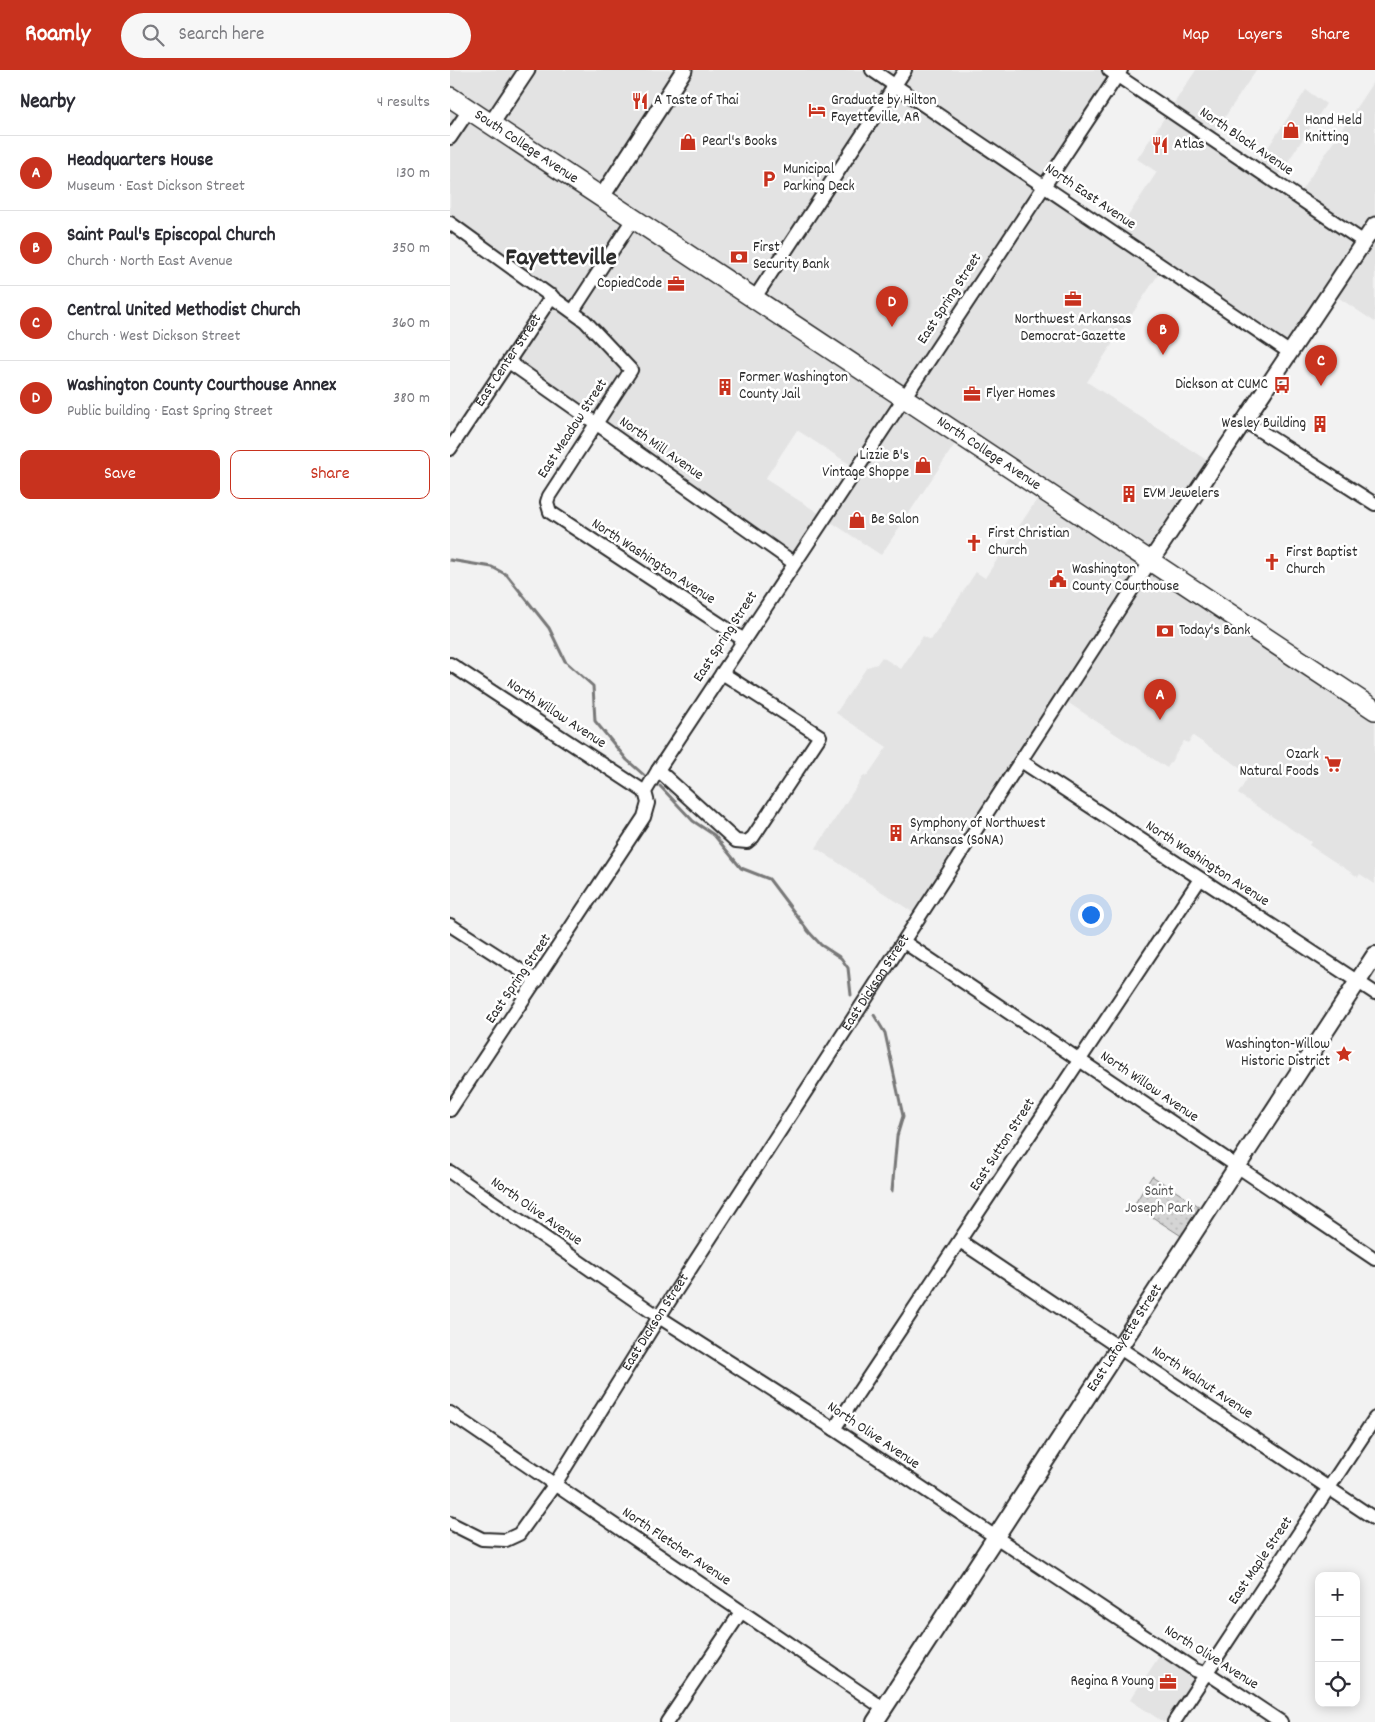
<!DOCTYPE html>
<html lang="en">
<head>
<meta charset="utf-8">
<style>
	body { margin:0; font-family:Dekko,sans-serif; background:#f7f7f7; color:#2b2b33 }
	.controls { position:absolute; right:15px; bottom:15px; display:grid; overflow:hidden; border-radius:10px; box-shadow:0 2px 12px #0003 }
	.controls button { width:45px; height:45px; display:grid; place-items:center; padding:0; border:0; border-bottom:1px solid #e1e1e2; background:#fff; color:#2b2b33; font:25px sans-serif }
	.you { position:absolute; left:640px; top:844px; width:18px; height:18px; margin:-12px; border:4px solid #fff; border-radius:50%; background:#1a73e8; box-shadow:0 0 0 8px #1a73e833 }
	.badge { display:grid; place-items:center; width:32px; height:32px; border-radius:50%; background:#c8321e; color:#fff; font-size:16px; font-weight:700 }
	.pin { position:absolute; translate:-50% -41px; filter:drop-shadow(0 1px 2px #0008) }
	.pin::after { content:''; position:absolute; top:26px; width:18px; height:15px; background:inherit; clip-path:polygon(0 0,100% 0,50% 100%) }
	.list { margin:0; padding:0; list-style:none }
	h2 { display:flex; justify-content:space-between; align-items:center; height:65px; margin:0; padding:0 20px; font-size:21px }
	h2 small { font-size:16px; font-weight:400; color:#7c7c81 }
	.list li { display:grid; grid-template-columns:32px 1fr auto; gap:15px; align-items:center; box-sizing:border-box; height:75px; padding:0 20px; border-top:1px solid #e1e1e2 }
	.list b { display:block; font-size:19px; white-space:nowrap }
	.list p { margin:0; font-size:16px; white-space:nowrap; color:#7c7c81 }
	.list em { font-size:16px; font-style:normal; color:#7c7c81 }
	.actions { display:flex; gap:10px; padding:15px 20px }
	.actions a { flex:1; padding:11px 0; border:1px solid #c8321e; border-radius:10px; text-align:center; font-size:18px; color:#c8321e }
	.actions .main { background:#c8321e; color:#fff }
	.icon { flex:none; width:28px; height:28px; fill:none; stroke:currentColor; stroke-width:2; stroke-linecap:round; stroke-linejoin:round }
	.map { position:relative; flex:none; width:925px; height:1652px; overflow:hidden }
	header { display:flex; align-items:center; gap:30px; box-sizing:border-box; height:70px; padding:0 25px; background:#c8321e; color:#fff }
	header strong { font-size:24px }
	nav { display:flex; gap:28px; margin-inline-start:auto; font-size:18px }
	.search { width:350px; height:45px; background:#f7f7f7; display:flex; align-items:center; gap:12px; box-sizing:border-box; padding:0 18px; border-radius:28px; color:#7c7c81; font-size:19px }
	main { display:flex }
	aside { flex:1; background:#fff }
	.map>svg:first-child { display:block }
	.built { fill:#e3e3e3; fill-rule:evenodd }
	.park { fill:url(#park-dots); stroke:#808080 }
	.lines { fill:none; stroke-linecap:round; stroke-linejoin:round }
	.stream { stroke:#787878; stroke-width:3 }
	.minor-casing { stroke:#2b2b2b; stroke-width:16 }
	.tertiary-casing { stroke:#2b2b2b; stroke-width:19 }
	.secondary-casing { stroke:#2b2b2b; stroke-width:20 }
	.primary-casing { stroke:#2b2b2b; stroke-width:22 }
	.minor { stroke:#fff; stroke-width:12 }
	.tertiary { stroke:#fff; stroke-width:15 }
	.secondary { stroke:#fff; stroke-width:16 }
	.primary { stroke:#fff; stroke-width:19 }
	.labels { text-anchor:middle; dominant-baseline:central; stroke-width:5; stroke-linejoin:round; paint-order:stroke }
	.poi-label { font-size:15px; fill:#2b2b2b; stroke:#fff; text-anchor:start }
	.street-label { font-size:15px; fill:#2b2b2b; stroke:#fff }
	.park-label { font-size:15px; fill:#565656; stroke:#fff }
	.town-label { font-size:25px; font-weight:bold; fill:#2b2b2b; stroke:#fff }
</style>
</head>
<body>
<header>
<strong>Roamly</strong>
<div class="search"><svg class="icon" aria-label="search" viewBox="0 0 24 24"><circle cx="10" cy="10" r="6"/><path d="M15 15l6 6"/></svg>Search here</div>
<nav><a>Map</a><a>Layers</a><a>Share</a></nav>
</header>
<main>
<aside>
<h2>Nearby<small>4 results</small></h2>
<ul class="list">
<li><span class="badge">A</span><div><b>Headquarters House</b><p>Museum · East Dickson Street</p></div><em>130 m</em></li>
<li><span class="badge">B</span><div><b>Saint Paul's Episcopal Church</b><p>Church · North East Avenue</p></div><em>350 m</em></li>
<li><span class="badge">C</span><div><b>Central United Methodist Church</b><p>Church · West Dickson Street</p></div><em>360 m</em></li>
<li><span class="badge">D</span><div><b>Washington County Courthouse Annex</b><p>Public building · East Spring Street</p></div><em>380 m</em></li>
</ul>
<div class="actions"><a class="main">Save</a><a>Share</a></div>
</aside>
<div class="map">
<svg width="925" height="1652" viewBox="0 0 925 1652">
	<defs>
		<pattern id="park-dots" width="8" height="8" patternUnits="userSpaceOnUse" patternTransform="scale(1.25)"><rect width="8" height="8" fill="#d5d5d5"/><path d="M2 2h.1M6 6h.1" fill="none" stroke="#b7b7b7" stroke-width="1.8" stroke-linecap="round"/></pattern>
	</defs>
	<rect width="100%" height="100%" fill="#f2f2f2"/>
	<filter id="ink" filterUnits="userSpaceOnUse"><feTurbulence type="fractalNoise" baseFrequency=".02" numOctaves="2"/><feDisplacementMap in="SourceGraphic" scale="10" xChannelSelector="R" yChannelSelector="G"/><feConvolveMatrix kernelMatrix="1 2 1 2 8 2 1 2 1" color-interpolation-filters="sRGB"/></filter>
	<g filter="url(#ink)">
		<path class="built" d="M0,0H671L595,115L666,164L707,102L687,89L746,0H806L761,68L805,97L856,20L876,34L825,111L847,127L925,9V252L880,222L839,282L714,196L637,312L764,395L700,491L925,640V814L910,804L908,807L859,775L861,772L788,724L800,704L743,666L738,673L734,671L717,698L611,628L470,847L366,778L414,705L417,706L437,677L386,643L417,597L427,594L432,587L451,599L473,566L481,570L526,502L535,508L593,420L511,365L431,485L375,448L344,493L59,292L101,226L0,153ZM347,360L407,399L375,447L315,409Z
			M714,1579L755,1603L724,1652H713L680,1630Z"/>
		<path class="park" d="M702,1106L758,1142L739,1171L684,1135Z"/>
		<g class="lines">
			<path class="stream" d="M0,490L42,497L57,505L99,558L115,591L143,616L145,651L177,690L195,706
				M210,716L243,751L264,765L291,798L319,809L359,862L371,875L391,888L398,898L401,925
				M424,945L435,963L453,1046L447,1066L442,1121"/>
			<g class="minor-casing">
				<g id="minor">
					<path d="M422,0L839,282"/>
					<path d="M659,0L914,172"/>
					<path d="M0,68L19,40"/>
					<path d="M0,153L135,251L181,300L99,426L97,432L100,442L294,570"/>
					<path d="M304,229L455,0"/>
					<path d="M123,241L183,149"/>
					<path d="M59,292L344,493"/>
					<path d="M793,350L925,434"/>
					<path id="s1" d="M0,379L102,226"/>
					<path d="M0,594L195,722"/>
					<path d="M571,691L925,923"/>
					<path d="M208,700L286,771L297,772L303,767L370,666L272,603"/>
					<path d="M0,855L87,911"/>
					<path d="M454,872L925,1189"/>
					<path d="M0,1040L194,747L198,733L195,722L208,700L671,0"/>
					<path d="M0,1102L209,1247L384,1359L745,1600L762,1606L831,1652"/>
					<path d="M510,1171L925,1449"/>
					<path d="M0,1343L433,1638"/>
					<path d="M384,1359L750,809"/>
					<path id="s2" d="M0,1453L32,1469L56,1470L69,1464L105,1414L209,1247L700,492"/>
					<path d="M217,1652L291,1542"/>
					<path d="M724,1652L925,1348"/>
				</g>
			</g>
			<g class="tertiary-casing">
				<path id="tertiary" d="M41,54L77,0
					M151,128L234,0
					M700,492L925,155"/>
			</g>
			<g class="secondary-casing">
				<g id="secondary">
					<path id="s3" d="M425,1652L925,885"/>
				</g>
			</g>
			<g class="primary-casing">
				<g id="primary">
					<path id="s4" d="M0,27L925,640"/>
				</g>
			</g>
			<use href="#minor" class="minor"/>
			<use href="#tertiary" class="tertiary"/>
			<use href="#secondary" class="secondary"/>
			<use href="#primary" class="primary"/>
		</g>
	</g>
	<defs>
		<g id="restaurant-bare" transform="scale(1.35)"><path d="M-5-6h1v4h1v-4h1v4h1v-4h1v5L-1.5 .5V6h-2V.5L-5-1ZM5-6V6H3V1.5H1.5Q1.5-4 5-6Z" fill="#c8321e" stroke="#fff" stroke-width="2.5" paint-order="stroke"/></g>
		<g id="hotel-bare" transform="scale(1.35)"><path d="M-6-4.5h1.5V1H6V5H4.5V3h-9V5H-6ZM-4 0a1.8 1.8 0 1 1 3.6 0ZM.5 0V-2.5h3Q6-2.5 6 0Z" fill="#c8321e" stroke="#fff" stroke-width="2.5" paint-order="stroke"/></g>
		<g id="shop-bare" transform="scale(1.35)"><path d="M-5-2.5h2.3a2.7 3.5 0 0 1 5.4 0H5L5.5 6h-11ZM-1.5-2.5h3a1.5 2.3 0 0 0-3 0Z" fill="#c8321e" stroke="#fff" stroke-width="2.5" paint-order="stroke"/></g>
		<g id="parking-bare" transform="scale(1.35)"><path d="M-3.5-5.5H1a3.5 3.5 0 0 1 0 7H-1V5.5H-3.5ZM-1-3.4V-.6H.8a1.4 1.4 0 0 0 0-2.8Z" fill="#c8321e" stroke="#fff" stroke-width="2.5" paint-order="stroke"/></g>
		<g id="bank-bare" transform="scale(1.35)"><path d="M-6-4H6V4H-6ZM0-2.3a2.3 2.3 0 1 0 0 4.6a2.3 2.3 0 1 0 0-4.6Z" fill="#c8321e" stroke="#fff" stroke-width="2.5" paint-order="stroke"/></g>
		<g id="office-bare" transform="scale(1.35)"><path d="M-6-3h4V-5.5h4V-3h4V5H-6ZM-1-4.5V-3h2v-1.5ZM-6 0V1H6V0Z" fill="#c8321e" stroke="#fff" stroke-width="2.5" paint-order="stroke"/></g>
		<g id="bus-bare" transform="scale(1.35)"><path d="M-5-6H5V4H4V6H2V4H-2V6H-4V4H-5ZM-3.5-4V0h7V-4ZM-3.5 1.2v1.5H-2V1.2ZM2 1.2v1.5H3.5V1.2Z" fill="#c8321e" stroke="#fff" stroke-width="2.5" paint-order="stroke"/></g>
		<g id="building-bare" transform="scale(1.35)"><path d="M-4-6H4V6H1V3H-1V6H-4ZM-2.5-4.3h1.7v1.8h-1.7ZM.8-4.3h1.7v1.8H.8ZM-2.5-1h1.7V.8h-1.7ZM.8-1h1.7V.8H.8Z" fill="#c8321e" stroke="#fff" stroke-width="2.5" paint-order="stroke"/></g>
		<g id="church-bare" transform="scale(1.35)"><path d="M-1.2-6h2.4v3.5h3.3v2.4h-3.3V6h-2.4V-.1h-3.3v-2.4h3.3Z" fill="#c8321e" stroke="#fff" stroke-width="2.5" paint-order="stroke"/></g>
		<g id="civic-bare" transform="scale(1.35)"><path d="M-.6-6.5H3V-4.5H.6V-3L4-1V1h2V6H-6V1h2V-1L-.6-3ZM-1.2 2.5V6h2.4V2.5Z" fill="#c8321e" stroke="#fff" stroke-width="2.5" paint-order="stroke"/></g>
		<g id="supermarket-bare" transform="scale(1.35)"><path d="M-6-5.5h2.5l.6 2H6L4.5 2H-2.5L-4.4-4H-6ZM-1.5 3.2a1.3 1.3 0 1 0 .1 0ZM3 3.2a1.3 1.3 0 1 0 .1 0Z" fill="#c8321e" stroke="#fff" stroke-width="2.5" paint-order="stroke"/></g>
		<g id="sight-bare" transform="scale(1.35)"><path d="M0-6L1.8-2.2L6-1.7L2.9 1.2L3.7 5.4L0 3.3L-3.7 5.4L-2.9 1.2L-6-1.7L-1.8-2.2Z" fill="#c8321e" stroke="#fff" stroke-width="2.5" paint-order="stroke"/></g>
	</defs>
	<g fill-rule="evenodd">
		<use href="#restaurant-bare" x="190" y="31"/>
		<use href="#hotel-bare" x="367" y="40"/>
		<use href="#shop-bare" x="841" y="60"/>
		<use href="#shop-bare" x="238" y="72"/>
		<use href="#restaurant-bare" x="710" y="75"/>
		<use href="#parking-bare" x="319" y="109"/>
		<use href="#bank-bare" x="289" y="187"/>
		<use href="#office-bare" x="226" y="214"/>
		<use href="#office-bare" x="623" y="229"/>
		<use href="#bus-bare" x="832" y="315"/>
		<use href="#building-bare" x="275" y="317"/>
		<use href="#office-bare" x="522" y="324"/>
		<use href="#building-bare" x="870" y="354"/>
		<use href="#shop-bare" x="473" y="395"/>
		<use href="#building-bare" x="679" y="424"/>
		<use href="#shop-bare" x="407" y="450"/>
		<use href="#church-bare" x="524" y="473"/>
		<use href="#church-bare" x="822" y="492"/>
		<use href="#civic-bare" x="608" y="509"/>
		<use href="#bank-bare" x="715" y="561"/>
		<use href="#supermarket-bare" x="883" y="694"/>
		<use href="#building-bare" x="446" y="763"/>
		<use href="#sight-bare" x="894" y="984"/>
		<use href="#office-bare" x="718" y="1612"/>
	</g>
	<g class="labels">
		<g class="poi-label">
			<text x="204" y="31">A Taste of Thai</text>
			<text x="381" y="31">Graduate by Hilton<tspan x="381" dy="17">Fayetteville, AR</tspan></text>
			<text x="855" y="51">Hand Held<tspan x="855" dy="17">Knitting</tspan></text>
			<text x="252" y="72">Pearl's Books</text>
			<text x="724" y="75">Atlas</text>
			<text x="333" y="100">Municipal<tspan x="333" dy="17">Parking Deck</tspan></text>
			<text x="303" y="178">First<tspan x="303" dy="17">Security Bank</tspan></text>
			<text x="212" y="214" text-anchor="end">CopiedCode</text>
			<text x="623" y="250" text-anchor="middle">Northwest Arkansas<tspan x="623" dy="17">Democrat-Gazette</tspan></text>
			<text x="289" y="308">Former Washington<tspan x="289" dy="17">County Jail</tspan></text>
			<text x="818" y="315" text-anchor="end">Dickson at CUMC</text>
			<text x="536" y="324">Flyer Homes</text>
			<text x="856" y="354" text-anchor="end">Wesley Building</text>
			<text x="459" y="386" text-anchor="end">Lizzie B's<tspan x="459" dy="17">Vintage Shoppe</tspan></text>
			<text x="693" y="424">EVM Jewelers</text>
			<text x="421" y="450">Be Salon</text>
			<text x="538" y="464">First Christian<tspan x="538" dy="17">Church</tspan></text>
			<text x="836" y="483">First Baptist<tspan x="836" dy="17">Church</tspan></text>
			<text x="622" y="500">Washington<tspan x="622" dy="17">County Courthouse</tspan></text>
			<text x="729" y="561">Today's Bank</text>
			<text x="869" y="685" text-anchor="end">Ozark<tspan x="869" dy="17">Natural Foods</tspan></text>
			<text x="460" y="754">Symphony of Northwest<tspan x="460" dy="17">Arkansas (SoNA)</tspan></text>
			<text x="880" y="975" text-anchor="end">Washington-Willow<tspan x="880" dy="17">Historic District</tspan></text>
			<text x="704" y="1612" text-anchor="end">Regina R Young</text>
		</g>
		<g class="street-label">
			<text transform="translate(796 72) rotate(34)">North Block Avenue</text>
			<text stroke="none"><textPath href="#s4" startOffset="91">South College Avenue</textPath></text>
			<text transform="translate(640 127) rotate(34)">North East Avenue</text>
			<text transform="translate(500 229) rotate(-57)">East Spring Street</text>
			<text stroke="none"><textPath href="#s1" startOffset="106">East Center Street</textPath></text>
			<text transform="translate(123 359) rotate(-57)">East Meadow Street</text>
			<text transform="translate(211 379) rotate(35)">North Mill Avenue</text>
			<text stroke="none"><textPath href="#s4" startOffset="646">North College Avenue</textPath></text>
			<text transform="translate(203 492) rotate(33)">North Washington Avenue</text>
			<text transform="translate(276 567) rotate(-57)">East Spring Street</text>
			<text transform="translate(106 644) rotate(33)">North Willow Avenue</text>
			<text transform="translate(757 794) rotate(33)">North Washington Avenue</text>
			<text transform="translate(69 909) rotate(-56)">East Spring Street</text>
			<text stroke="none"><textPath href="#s2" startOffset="731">East Dickson Street</textPath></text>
			<text transform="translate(699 1017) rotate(34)">North Willow Avenue</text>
			<text transform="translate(553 1075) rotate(-57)">East Sutton Street</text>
			<text transform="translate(86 1142) rotate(35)">North Olive Avenue</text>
			<text stroke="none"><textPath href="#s2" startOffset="326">East Dickson Street</textPath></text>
			<text stroke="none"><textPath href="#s3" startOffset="458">East Lafayette Street</textPath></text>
			<text transform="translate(752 1313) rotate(34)">North Walnut Avenue</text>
			<text transform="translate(423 1366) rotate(34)">North Olive Avenue</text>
			<text transform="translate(226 1477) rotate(34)">North Fletcher Avenue</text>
			<text transform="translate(811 1491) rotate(-56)">East Maple Street</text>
			<text transform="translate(761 1588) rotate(32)">North Olive Avenue</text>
		</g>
		<g class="park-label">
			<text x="709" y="1122">Saint<tspan x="709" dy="17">Joseph Park</tspan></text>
		</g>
		<g class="town-label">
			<text x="111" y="189">Fayetteville</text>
		</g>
	</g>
</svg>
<div class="controls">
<button>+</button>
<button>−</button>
<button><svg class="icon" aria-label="locate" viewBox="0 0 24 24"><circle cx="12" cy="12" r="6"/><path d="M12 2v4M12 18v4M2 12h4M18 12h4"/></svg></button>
</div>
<div class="you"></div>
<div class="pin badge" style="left:710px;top:650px">A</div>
<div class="pin badge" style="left:713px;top:285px">B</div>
<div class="pin badge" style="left:871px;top:316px">C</div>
<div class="pin badge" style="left:442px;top:257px">D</div>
</div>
</main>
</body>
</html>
